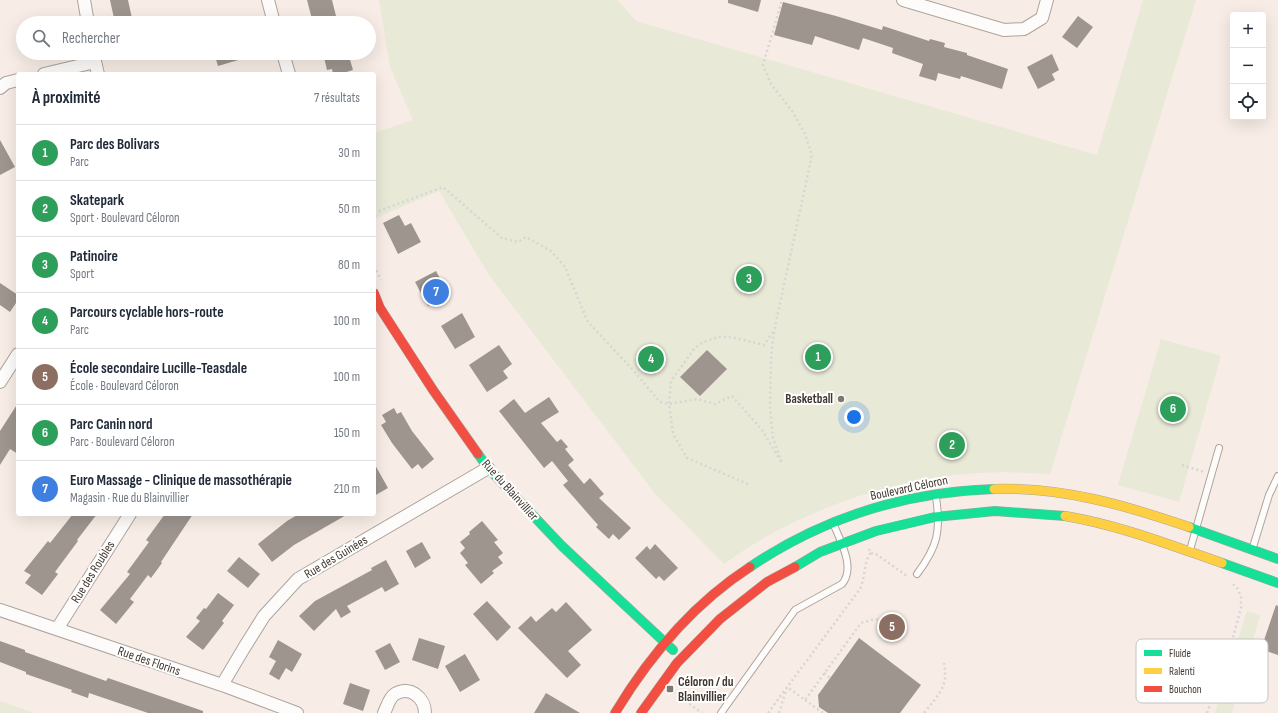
<!DOCTYPE html>
<html lang="fr">
<head>
<meta charset="utf-8">
<style>
	body { margin:0; font-family:"Sofia Sans Condensed",sans-serif; background:#f2f2f3; color:#1f2937 }
	.controls { position:absolute; right:12px; top:12px; display:grid; overflow:hidden; border-radius:4px; box-shadow:0 4px 16px #0002 }
	.controls button { width:36px; height:36px; display:grid; place-items:center; padding:0; border:0; border-bottom:1px solid #e0e1e3; background:#fff; color:#1f2937; font:20px sans-serif }
	.you { position:absolute; left:854px; top:417px; width:14px; height:14px; margin:-10px; border:3px solid #fff; border-radius:50%; background:#1a73e8; box-shadow:0 0 0 6px #1a73e833 }
	.badge { display:grid; place-items:center; width:26px; height:26px; border-radius:50%; background:#817770; color:#fff; font-size:13px; font-weight:700 }
	.pin { position:absolute; translate:-50% -50%; border:2px solid #fff; box-shadow:0 1px 4px #0006 }
	.list { margin:0; padding:0; list-style:none }
	h2 { display:flex; justify-content:space-between; align-items:center; height:52px; margin:0; padding:0 16px; font-size:17px }
	h2 small { font-size:13px; font-weight:400; color:#747a83 }
	.list li { display:grid; grid-template-columns:26px 1fr auto; gap:12px; align-items:center; box-sizing:border-box; height:56px; padding:0 16px; border-top:1px solid #e0e1e3 }
	.list b { display:block; font-size:15px; white-space:nowrap }
	.list p { margin:0; font-size:13px; white-space:nowrap; color:#747a83 }
	.list em { font-size:13px; font-style:normal; color:#747a83 }
	.icon { flex:none; width:22px; height:22px; fill:none; stroke:currentColor; stroke-width:2; stroke-linecap:round; stroke-linejoin:round }
	.map { position:relative; flex:none; width:1278px; height:713px; overflow:hidden }
	.search { position:absolute; background:#fff; box-shadow:0 4px 16px #0002; left:16px; top:16px; width:360px; height:44px; display:flex; align-items:center; gap:10px; box-sizing:border-box; padding:0 14px; border-radius:22px; color:#747a83; font-size:15px }
	.panel { position:absolute; background:#fff; box-shadow:0 4px 16px #0002; left:16px; top:72px; width:360px; height:444px; border-radius:4px }
	.map>svg:first-child { display:block }
	.green { fill:#e8e9d7 }
	.building { fill:#9d958e }
	.lines { fill:none; stroke-linecap:round; stroke-linejoin:round }
	.lane-casing { stroke:#ada49d; stroke-width:8 }
	.street-casing { stroke:#ada49d; stroke-width:14 }
	.fast-casing { stroke:#ada49d; stroke-width:10 }
	.slow-casing { stroke:#ada49d; stroke-width:10 }
	.jam-casing { stroke:#ada49d; stroke-width:10 }
	.path { stroke:#d8d5d3; stroke-width:2.5; stroke-dasharray:2 3; stroke-linecap:butt }
	.lane { stroke:#fefcfb; stroke-width:6 }
	.street { stroke:#fefcfb; stroke-width:12 }
	.fast { stroke:#16e098; stroke-width:9 }
	.slow { stroke:#ffcf43; stroke-width:9 }
	.jam { stroke:#f24e42; stroke-width:9 }
	.poi-dot { fill:#817770; stroke:#fff; stroke-width:1.5 }
	.labels { text-anchor:middle; dominant-baseline:central; stroke-width:4; stroke-linejoin:round; paint-order:stroke }
	.poi-label { font-size:13px; font-weight:bold; fill:#423730; stroke:#fff; text-anchor:end }
	.street-label { font-size:13px; fill:#423730; stroke:#fff }
	.key { fill:#fff; stroke:#c6c3c1; stroke-width:1 }
	.key-label { font-size:11px; fill:#423730 }
</style>
</head>
<body>
<div class="map">
<svg width="1278" height="713" viewBox="0 0 1278 713">
	<rect width="100%" height="100%" fill="#f7ede6"/>
	<path class="green" d="M379,0H617L636,21L1097,155L1143,0H1196L1050,474C1026,473 1001,471 977,473C899,478 824,503 757,542C745,549 735,557 724,564L656,495L489,275L439,191L374,219V133L413,120L390,67Z
		M1161,339L1221,356L1179,502L1118,485Z
		M1247,611L1260,615L1232,713H1215Z
		M0,701L34,713H0Z"/>
	<path class="building" d="M110,0H128L133,23H115Z
		M307,0H332L337,20L324,23H313Z
		M728,0H761L758,12L728,3Z
		M783,2L836,16L882,30L883,26L929,41L930,39L945,43L944,47L967,53V55L1008,69L1002,89L961,76L960,79L938,73L936,81L919,76L923,64L892,53L893,48L863,38L859,50L815,36L812,45L774,35Z
		M1078,16L1093,27L1077,48L1062,37Z
		M214,53H252V56L218,66Z
		M323,53H348L353,70L340,74H333L332,69L327,70Z
		M1052,54L1059,70L1052,74L1055,80L1038,89L1027,67Z
		M0,140L15,167L0,175Z
		M399,215L405,226L411,223L421,242L398,254L383,223Z
		M436,271L445,288L434,294L438,301L428,306L415,282Z
		M0,283L18,295V300L10,312L0,305Z
		M462,313L475,337L455,349L441,326Z
		M499,345L512,364L503,371L508,378L487,392L469,365Z
		M707,350L727,369L700,396L680,377Z
		M549,397L559,412L541,423L557,442L561,439L568,447L565,449L574,460L568,465L584,484L590,478L604,494L599,498L631,528L619,540L613,534L609,539L596,527L598,525L563,485L568,481L552,461L544,468L499,411L514,399L525,413Z
		M18,403V454L10,449L0,465V431Z
		M394,408L397,414L401,412L412,431L434,459L422,469L418,464L412,469L392,443L381,425L386,422L382,415Z
		M374,463L388,488L374,496Z
		M73,514H97L77,540L78,541L55,572L58,574L42,595L25,583L31,575L24,571L48,541L50,543Z
		M165,514H193L161,562L162,563L151,578L148,575L130,599L134,602L116,624L100,610L130,574L127,572L149,542L146,540Z
		M299,514H348L294,545L272,562L258,544L287,521Z
		M482,521L498,540L494,542L503,553L498,557L503,563L492,571L494,573L481,584L465,565L468,563L460,553L465,548L460,542L470,534L469,532Z
		M422,542L431,558L415,568L406,551Z
		M655,544L678,568L664,581L659,576L656,579L635,558L647,546L650,550Z
		M239,557L260,574L248,588L227,571Z
		M386,560L399,584L385,592L382,587L347,606L351,612L341,618L336,609L314,631L299,616L315,601L372,570L371,568Z
		M218,593L234,605L222,621L224,623L203,650L186,637L200,621L196,618L204,608L206,609Z
		M487,601L511,627L497,641L473,614Z
		M566,602L592,630L568,651L581,665L567,678L518,628L531,616L536,622L552,608L556,612Z
		M1276,605L1278,606V655L1261,649Z
		M419,638L445,646L438,669L412,660Z
		M859,638L921,685L900,713H828L819,707L818,695Z
		M278,640L302,654L292,672L286,668L279,680L269,674L276,661L269,657Z
		M0,641L25,650V652L106,681L108,678L203,711V713H148L89,693L88,698L71,692L72,690L26,674V672L0,662Z
		M390,643L400,662L385,670L375,651Z
		M465,654L480,680L460,692L445,666Z
		M350,683L370,690L363,711L343,704Z
		M546,693L580,713H534Z"/>
	<g class="lines">
		<g class="lane-casing">
			<path id="lane" d="M1253,547L1269,495L1278,476
				M1190,550L1219,448
				M917,574C938,546 941,531 936,497
				M721,713L795,610L842,584C856,568 840,540 833,523"/>
		</g>
		<g class="street-casing">
			<path id="street" d="M84,0L88,23
				M268,0L274,23
				M903,0L1004,30L1024,29L1042,18L1047,0
				M93,53L98,74
				M283,53L289,74
				M44,74L95,62
				M0,88L6,83L18,80
				M0,382L18,354
				M0,610L222,685L297,713
				M57,629L130,514
				M222,685L244,648L264,616L298,579L488,468
				M384,713C387,707 389,698 395,694C410,685 425,698 425,713"/>
		</g>
		<g class="fast-casing">
			<path id="fast" d="M478,454L488,468L562,546L673,650
				M1189,527L1278,559
				M1222,563L1278,583
				M750,567C824,517 905,492 994,489
				M795,567L820,552L876,531L935,517L995,511L1065,516"/>
		</g>
		<g class="slow-casing">
			<path id="slow" d="M994,489C1064,487 1124,505 1189,527
				M1065,516C1119,525 1170,545 1222,563"/>
		</g>
		<g class="jam-casing">
			<path id="jam" d="M374,293L380,308L433,390L478,454
				M615,713C650,655 693,604 750,567
				M641,713L677,663L720,619L767,582L795,567"/>
		</g>
		<path class="path" d="M374,213L443,187L502,238L518,242L526,237L551,251L565,267L588,322L634,371L660,402L669,404L697,399L715,404L732,396L762,430L782,463L773,438L770,406L771,359L774,331L812,155L805,134L792,111L771,84L763,65L782,0
			M374,266L381,280
			M1182,465L1204,472
			M748,484L687,458L673,434L669,404L671,381L694,349L703,342L718,337H731L764,345L773,332
			M871,553L876,554L907,576
			M824,673L830,678
			M673,692L702,713
			M805,700L823,713
			M768,713L860,589C865,579 864,560 871,553L869,549
			M779,713L787,687L805,700L861,623L871,620L883,619
			M924,713C938,695 949,687 944,663
			M1207,713L1228,656L1241,608V596L1237,588L1233,584"/>
		<use href="#lane" class="lane"/>
		<use href="#street" class="street"/>
		<use href="#fast" class="fast"/>
		<use href="#slow" class="slow"/>
		<use href="#jam" class="jam"/>
	</g>
	<g class="poi-dot">
		<circle cx="841" cy="399" r="4"/>
		<rect x="666" y="685" width="8" height="8" rx="2"/>
	</g>
	<g class="labels">
		<g class="poi-label">
			<text x="833" y="399">Basketball</text>
			<text x="678" y="682" text-anchor="start">Céloron / du<tspan x="678" dy="15">Blainvillier</tspan></text>
		</g>
		<g class="street-label">
			<text transform="translate(909 488) rotate(-12)">Boulevard Céloron</text>
			<text transform="translate(510 490) rotate(48)">Rue du Blainvillier</text>
			<text transform="translate(336 557) rotate(-31)">Rue des Guinées</text>
			<text transform="translate(93 572) rotate(-58)">Rue des Roubles</text>
			<text transform="translate(149 661) rotate(19)">Rue des Florins</text>
		</g>
	</g>
	<rect x="1136" y="639" width="132" height="64" rx="6" class="key"/>
	<rect x="1144" y="650" width="18" height="6" fill="#16e098"/>
	<rect x="1144" y="668" width="18" height="6" fill="#ffcf43"/>
	<rect x="1144" y="686" width="18" height="6" fill="#f24e42"/>
	<g class="key-label">
		<text x="1169" y="657">Fluide</text>
		<text x="1169" y="675">Ralenti</text>
		<text x="1169" y="693">Bouchon</text>
	</g>
</svg>
<div class="controls">
<button>+</button>
<button>−</button>
<button><svg class="icon" aria-label="locate" viewBox="0 0 24 24"><circle cx="12" cy="12" r="6"/><path d="M12 2v4M12 18v4M2 12h4M18 12h4"/></svg></button>
</div>
<div class="you"></div>
<div class="pin badge" style="left:818px;top:357px;background:#2e9e5b">1</div>
<div class="pin badge" style="left:952px;top:445px;background:#2e9e5b">2</div>
<div class="pin badge" style="left:749px;top:279px;background:#2e9e5b">3</div>
<div class="pin badge" style="left:651px;top:359px;background:#2e9e5b">4</div>
<div class="pin badge" style="left:892px;top:627px;background:#8d6e63">5</div>
<div class="pin badge" style="left:1173px;top:409px;background:#2e9e5b">6</div>
<div class="pin badge" style="left:436px;top:292px;background:#3f7fe0">7</div>
<div class="search"><svg class="icon" aria-label="search" viewBox="0 0 24 24"><circle cx="10" cy="10" r="6"/><path d="M15 15l6 6"/></svg>Rechercher</div>
<section class="panel">
<h2>À proximité<small>7 résultats</small></h2>
<ul class="list">
<li><span class="badge" style="background:#2e9e5b">1</span><div><b>Parc des Bolivars</b><p>Parc</p></div><em>30 m</em></li>
<li><span class="badge" style="background:#2e9e5b">2</span><div><b>Skatepark</b><p>Sport · Boulevard Céloron</p></div><em>50 m</em></li>
<li><span class="badge" style="background:#2e9e5b">3</span><div><b>Patinoire</b><p>Sport</p></div><em>80 m</em></li>
<li><span class="badge" style="background:#2e9e5b">4</span><div><b>Parcours cyclable hors-route</b><p>Parc</p></div><em>100 m</em></li>
<li><span class="badge" style="background:#8d6e63">5</span><div><b>École secondaire Lucille-Teasdale</b><p>École · Boulevard Céloron</p></div><em>100 m</em></li>
<li><span class="badge" style="background:#2e9e5b">6</span><div><b>Parc Canin nord</b><p>Parc · Boulevard Céloron</p></div><em>150 m</em></li>
<li><span class="badge" style="background:#3f7fe0">7</span><div><b>Euro Massage - Clinique de massothérapie</b><p>Magasin · Rue du Blainvillier</p></div><em>210 m</em></li>
</ul>
</section>
</div>
</body>
</html>
